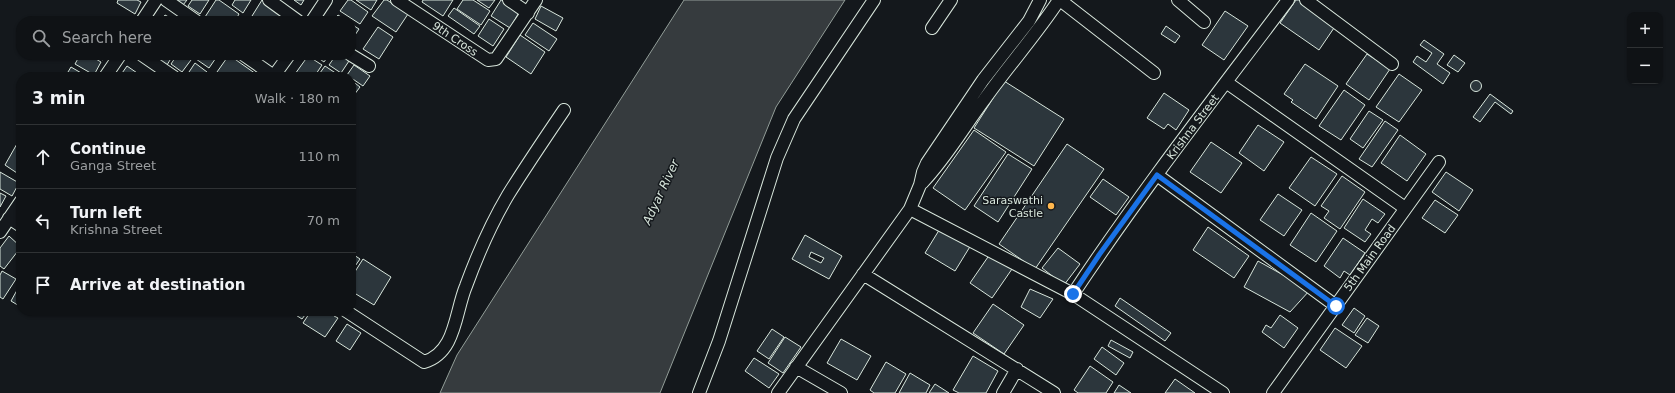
<!DOCTYPE html>
<html lang="en">
<head>
<meta charset="utf-8">
<style>
	body { margin:0; font-family:"DejaVu Sans",sans-serif; background:#1d2022; color:#f1f3f6 }
	.controls { position:absolute; right:12px; top:12px; display:grid; overflow:hidden; border-radius:8px; box-shadow:0 1px 3px #0004 }
	.controls button { width:36px; height:36px; display:grid; place-items:center; padding:0; border:0; border-bottom:1px solid #2f3234; background:#0f1215; color:#f1f3f6; font:20px sans-serif }
	.stop { position:absolute; width:12px; height:12px; margin:-9px; border:3px solid #1a73e8; border-radius:50%; background:#fff }
	.stop.end { background:#1a73e8; border-color:#fff; box-shadow:0 1px 4px #0008 }
	.list { margin:0; padding:0; list-style:none }
	h2 { display:flex; justify-content:space-between; align-items:center; height:52px; margin:0; padding:0 16px; font-size:17px }
	h2 small { font-size:13px; font-weight:400; color:#9b9ea0 }
	.list li { display:grid; grid-template-columns:26px 1fr auto; gap:12px; align-items:center; box-sizing:border-box; height:64px; padding:0 16px; border-top:1px solid #2f3234 }
	.list b { display:block; font-size:15px; white-space:nowrap }
	.list p { margin:0; font-size:13px; white-space:nowrap; color:#9b9ea0 }
	.list em { font-size:13px; font-style:normal; color:#9b9ea0 }
	.icon { flex:none; width:22px; height:22px; fill:none; stroke:currentColor; stroke-width:2; stroke-linecap:round; stroke-linejoin:round }
	.map { position:relative; flex:none; width:1675px; height:393px; overflow:hidden }
	.search { position:absolute; background:#0f1215; box-shadow:0 1px 3px #0004; left:16px; top:16px; width:340px; height:44px; display:flex; align-items:center; gap:10px; box-sizing:border-box; padding:0 14px; border-radius:16px; color:#9b9ea0; font-size:15px }
	.panel { position:absolute; background:#0f1215; box-shadow:0 1px 3px #0004; left:16px; top:72px; width:340px; height:244px; border-radius:16px }
	.map>svg:first-child { display:block }
	.water { fill:#363b3e; stroke:#939e99 }
	.building { fill:#2c363c; stroke:#d8e6dc; fill-rule:evenodd }
	.lines { fill:none; stroke-linecap:round; stroke-linejoin:round }
	.minor-casing { stroke:#d8e6dc; stroke-width:14 }
	.minor { stroke:#14181c; stroke-width:12 }
	.route { stroke:#1a73e8; stroke-width:5 }
	.poi-dot { fill:#ffb74d; stroke:#14181c; stroke-width:1.5 }
	.labels { text-anchor:middle; dominant-baseline:central; stroke-width:3; stroke-linejoin:round; paint-order:stroke }
	.street-label { font-size:11px; fill:#d8e6dc; stroke:#14181c }
	.poi-label { font-size:11px; fill:#d8e6dc; stroke:#14181c; text-anchor:end }
	.water-label { font-size:12px; font-style:italic; fill:#d8e6dc; stroke:#14181c }
</style>
</head>
<body>
<div class="map">
<svg width="1675" height="393" viewBox="0 0 1675 393">
	<rect width="100%" height="100%" fill="#14181c"/>
	<path class="water" d="M684,0H845L776,107L660,393H440L457,355Z"/>
	<path class="building" d="M118,0H137L141,2L135,14L117,3Z
		M176,0H187L183,5Z
		M192,0H209L200,14L188,6Z
		M216,0H219L239,14L235,21H212L205,17Z
		M235,0H251L243,13L232,5Z
		M262,0L290,18L288,21H260L252,16Z
		M294,0H304L301,5Z
		M348,0H351L368,12L360,24L340,11Z
		M356,0H377L371,10Z
		M384,0H387L408,14L396,32L372,16Z
		M423,0H453L443,16L422,2Z
		M463,0H473L490,11L481,25L457,9Z
		M477,0H495L489,8Z
		M501,0H507L521,9L510,28L491,16Z
		M1296,0H1300L1336,25L1319,50L1280,23Z
		M541,6L563,18L556,31L535,19Z
		M454,8L480,26L474,34L448,16Z
		M1225,11L1248,26L1224,60L1202,45Z
		M165,15L176,21H161Z
		M338,15L347,21H333Z
		M489,19L504,29L493,46L478,36Z
		M533,23L557,39L549,51L525,35Z
		M351,24L359,29L351,41Z
		M1166,26L1180,36L1175,43L1161,34Z
		M378,27L393,37L379,59L363,49Z
		M520,35L545,52L531,74L506,57Z
		M1424,40L1444,54L1437,64L1450,73L1443,84L1413,62L1417,56L1426,62L1432,53L1420,45Z
		M1367,54L1390,69L1369,100L1346,84Z
		M80,55H89L101,62L94,75L75,64Z
		M94,55H106L103,60Z
		M156,55H173L167,65L155,57Z
		M177,55H184L191,60L182,72L171,64Z
		M199,55H218L209,68L196,59Z
		M229,55L256,74L253,77H223L217,72Z
		M314,55H329L324,62Z
		M336,55H340L349,61L341,73L329,65Z
		M1454,55L1465,63L1458,72L1447,65Z
		M308,56L322,65L314,77H299L295,74Z
		M195,63L207,72L203,77H189L187,75Z
		M1305,64L1338,86L1316,119L1291,102L1293,100L1284,94Z
		M354,65L370,76L363,86L347,75Z
		M127,66L140,75L139,77H122L120,76Z
		M325,66L340,76L317,77Z
		M71,67L88,77H65Z
		M1399,74L1422,90L1399,122L1376,107Z
		M351,80L360,87L351,99Z
		M1470.5 86a5.5 5.5 0 1 1 11 0a5.5 5.5 0 1 1-11 0Z
		M1004,81L1064,119L1034,166L974,128Z
		M1344,90L1365,105L1341,140L1319,126Z
		M1164,93L1189,110L1176,130L1168,124L1164,129L1147,118Z
		M1490,94L1513,111L1511,114L1495,102L1480,122L1473,117Z
		M1369,111L1383,120L1363,148L1350,139Z
		M1385,121L1398,130L1372,167L1359,159Z
		M1258,125L1284,142L1264,171L1239,153Z
		M974,130L1006,152L965,210L933,188Z
		M1400,135L1426,154L1407,181L1381,163Z
		M18,142L21,144V170L19,169L17,173L5,165Z
		M1211,142L1242,163L1221,193L1190,172Z
		M1067,144L1104,169L1035,269L999,244Z
		M1008,154L1032,169L998,222L974,206Z
		M1311,157L1337,174L1315,206L1289,188Z
		M0,172L19,183L12,196L0,189Z
		M1446,172L1473,190L1459,211L1432,192Z
		M1342,176L1365,192L1340,229L1324,218L1329,211L1321,206Z
		M1103,179L1129,197L1116,215L1090,197Z
		M0,193L6,196L0,207Z
		M1278,194L1302,210L1284,236L1260,220Z
		M1363,199L1385,214L1378,223L1372,219L1365,230L1371,234L1365,242L1344,228Z
		M1435,200L1458,215L1445,233L1422,218Z
		M1311,213L1337,231L1316,262L1290,245Z
		M941,227L971,245L955,271L925,253Z
		M1208,227L1249,256L1234,278L1193,250Z
		M805,235L842,256L829,279L792,259ZM811,252L824,258L821,263L809,257Z
		M9,236L21,247L4,269L0,266V248Z
		M1343,238L1365,253L1350,275L1344,271L1340,278L1324,266Z
		M1058,248L1080,264L1064,285L1042,268Z
		M351,253L360,259L351,272Z
		M990,254L1012,269L992,298L970,283Z
		M363,259L391,277L374,305L351,291V278Z
		M1258,261L1310,290L1290,312L1244,287Z
		M2,271L16,279L3,299L0,297V275Z
		M21,283V307L11,301Z
		M1030,289L1053,299L1040,318L1021,307Z
		M1120,298L1171,333L1165,341L1115,306Z
		M993,304L1024,325L1004,354L973,333Z
		M1354,308L1365,316L1354,333L1342,325Z
		M292,311H308L302,319L291,312Z
		M311,311L336,312L334,316L338,318L325,337L303,323Z
		M1280,315L1298,328L1284,348L1262,332L1266,325L1271,328Z
		M1367,318L1379,326L1368,343L1355,335Z
		M347,324L361,333L350,350L336,341Z
		M1335,328L1362,346L1346,368L1320,350Z
		M772,329L784,337L769,359L757,351Z
		M785,337L801,347L783,373L768,363Z
		M841,339L871,356L857,380L827,363Z
		M1111,340L1133,352L1130,358L1108,346Z
		M1102,347L1124,363L1116,375L1094,359Z
		M973,356L998,371L986,393H959L953,390Z
		M754,358L779,374L769,388L745,371Z
		M886,362L906,374L895,393H874L870,390Z
		M1090,366L1113,382L1106,393H1078L1074,390Z
		M910,373L930,385L926,393H899Z
		M1175,379L1195,393H1165Z
		M935,384L949,393H929Z
		M1119,385L1131,393H1114Z"/>
	<g class="lines">
		<g class="minor-casing">
			<path id="minor" d="M166,0L196,21
				M269,0L298,21
				M397,0L488,60L496,59L536,0
				M509,0L528,13
				M1060,0L1154,73
				M1178,0L1204,22
				M1306,0L1392,64
				M142,21L156,0
				M312,21L326,0
				M932,28L951,0
				M142,55L174,77
				M244,55L275,77
				M351,55L369,66
				M105,77L120,55
				M273,77L289,55
				M1226,82L1405,208
				M1157,175L1336,306
				M922,183C946,158 963,128 984,100C1008,66 1036,35 1059,0
				M910,209L1073,294L1223,393
				M9,218L21,226
				M0,232L21,201
				M863,274L1054,393
				M1073,294C1140,193 1215,97 1288,0
				M346,311L424,362C456,353 455,312 466,286C477,256 492,222 508,195C526,166 545,138 564,110
				M796,367L841,393
				M699,393L719,341L777,158L794,119L874,0
				M778,393L910,209L920,185L923,172L927,163L983,80L1029,21L1040,0
				M1003,393L1017,369
				M1273,393L1439,162"/>
		</g>
		<use href="#minor" class="minor"/>
	</g>
	<g class="lines">
		<path class="route" d="M1073,294L1099,255L1157,175L1336,306"/>
	</g>
	<circle class="poi-dot" cx="1051" cy="206" r="4"/>
	<g class="labels">
		<g class="street-label">
			<text transform="translate(455 39) rotate(34)">9th Cross</text>
			<text transform="translate(1193 127) rotate(-53)">Krishna Street</text>
			<text transform="translate(1370 258) rotate(-54)">5th Main Road</text>
		</g>
		<g class="poi-label">
			<text x="1043" y="200">Saraswathi<tspan x="1043" dy="13">Castle</tspan></text>
		</g>
		<g class="water-label">
			<text transform="translate(661 192) rotate(-65)">Adyar River</text>
		</g>
	</g>
</svg>
<div class="controls">
<button>+</button>
<button>−</button>
</div>
<div class="stop" style="left:1336px;top:306px"></div>
<div class="stop end" style="left:1073px;top:294px"></div>
<div class="search"><svg class="icon" aria-label="search" viewBox="0 0 24 24"><circle cx="10" cy="10" r="6"/><path d="M15 15l6 6"/></svg>Search here</div>
<section class="panel">
<h2>3 min<small>Walk · 180 m</small></h2>
<ul class="list">
<li><svg class="icon" aria-label="ahead" viewBox="0 0 24 24"><path d="M12 20V5M6 11l6-6 6 6"/></svg><div><b>Continue</b><p>Ganga Street</p></div><em>110 m</em></li>
<li><svg class="icon" aria-label="left" viewBox="0 0 24 24"><path d="M17 20v-9H6M10 6l-5 5 5 5"/></svg><div><b>Turn left</b><p>Krishna Street</p></div><em>70 m</em></li>
<li><svg class="icon" aria-label="arrive" viewBox="0 0 24 24"><path d="M6 21V4h12l-3 4 3 4H6"/></svg><div><b>Arrive at destination</b></div></li>
</ul>
</section>
</div>
</body>
</html>
